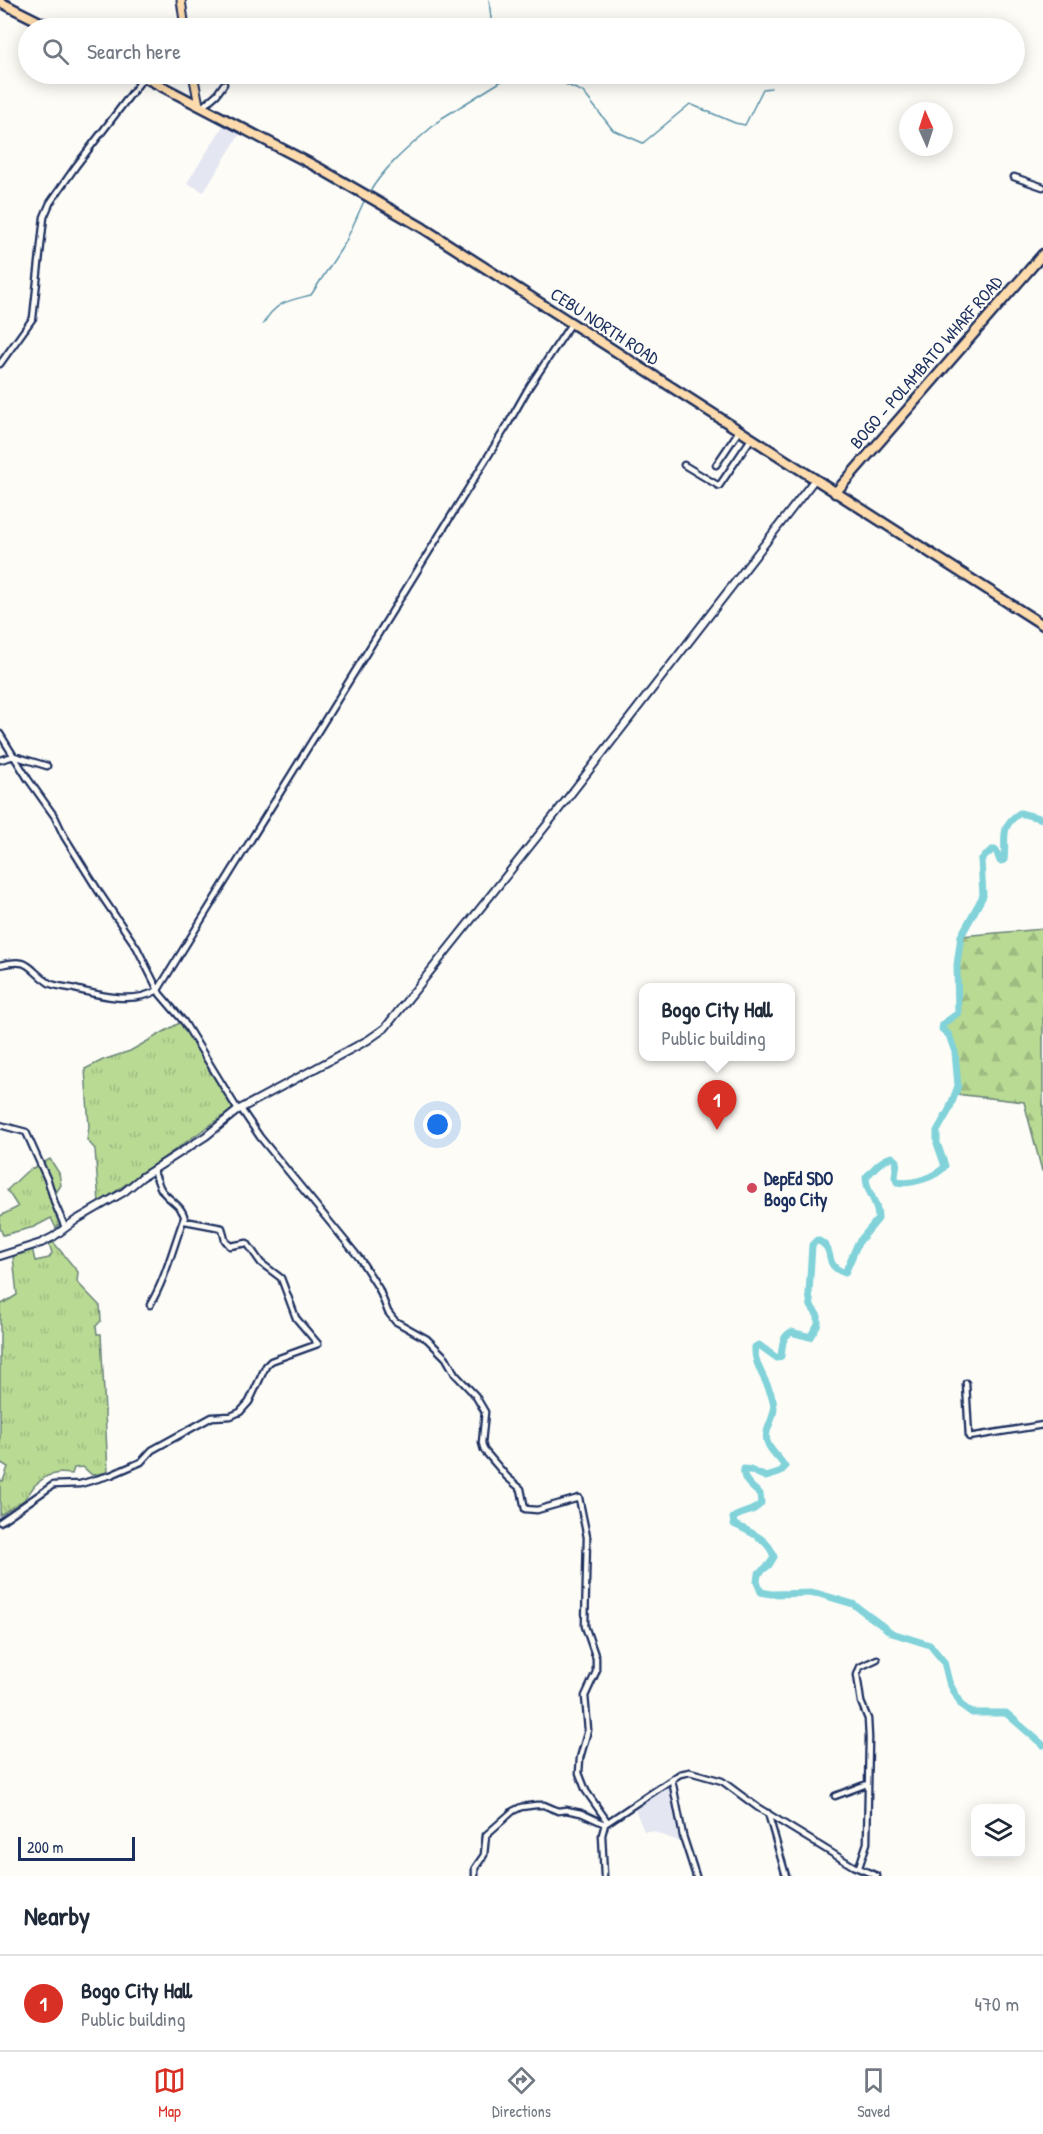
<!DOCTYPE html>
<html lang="en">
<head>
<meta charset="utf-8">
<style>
	body { margin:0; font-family:"Patrick Hand",sans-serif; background:#f6f6f7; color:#1f2937 }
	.controls { position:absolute; right:18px; bottom:18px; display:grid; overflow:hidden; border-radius:12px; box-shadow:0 3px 15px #0003 }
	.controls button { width:54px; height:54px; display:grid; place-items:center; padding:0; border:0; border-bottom:2px solid #e0e1e3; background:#fff; color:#1f2937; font:30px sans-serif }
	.compass { position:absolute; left:899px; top:102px; width:54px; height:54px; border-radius:50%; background:#fff; box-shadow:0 3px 15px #0003; rotate:357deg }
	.scale { position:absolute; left:18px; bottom:15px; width:117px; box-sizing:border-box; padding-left:6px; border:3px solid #1b2f5e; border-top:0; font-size:16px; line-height:21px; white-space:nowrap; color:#1b2f5e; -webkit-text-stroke:4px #fdfcf7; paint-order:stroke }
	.you { position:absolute; left:438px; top:1125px; width:21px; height:21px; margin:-15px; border:4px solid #fff; border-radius:50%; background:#1a73e8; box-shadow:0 0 0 9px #1a73e833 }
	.badge { display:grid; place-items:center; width:39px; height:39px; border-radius:50%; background:#d93025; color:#fff; font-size:20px; font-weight:700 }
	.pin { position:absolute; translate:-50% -50px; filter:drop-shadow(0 2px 3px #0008) }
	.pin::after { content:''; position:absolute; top:32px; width:21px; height:18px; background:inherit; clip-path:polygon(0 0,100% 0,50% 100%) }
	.popup { position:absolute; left:639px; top:983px; width:156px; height:78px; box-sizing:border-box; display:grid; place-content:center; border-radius:12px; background:#fff; filter:drop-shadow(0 2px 4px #0005); font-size:20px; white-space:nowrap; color:#747a83 }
	.popup b { font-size:22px; color:#1f2937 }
	.popup::after { content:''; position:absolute; left:50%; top:100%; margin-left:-12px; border:12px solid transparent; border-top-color:#fff }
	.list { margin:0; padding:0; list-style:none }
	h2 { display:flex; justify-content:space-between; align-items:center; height:78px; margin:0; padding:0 24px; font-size:26px }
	h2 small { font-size:20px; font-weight:400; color:#747a83 }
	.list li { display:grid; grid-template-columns:39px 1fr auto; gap:18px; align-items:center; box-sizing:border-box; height:96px; padding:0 24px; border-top:2px solid #e0e1e3 }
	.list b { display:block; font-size:22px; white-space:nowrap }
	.list p { margin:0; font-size:20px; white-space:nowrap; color:#747a83 }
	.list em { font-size:20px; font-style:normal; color:#747a83 }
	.icon { flex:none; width:33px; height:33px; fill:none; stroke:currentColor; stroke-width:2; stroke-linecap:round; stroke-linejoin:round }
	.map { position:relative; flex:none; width:1043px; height:1876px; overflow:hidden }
	.search { position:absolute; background:#fff; box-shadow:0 3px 15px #0003; left:18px; right:18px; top:18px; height:66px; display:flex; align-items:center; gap:15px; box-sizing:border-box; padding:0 21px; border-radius:33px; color:#747a83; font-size:22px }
	.sheet { height:174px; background:#fff }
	nav { display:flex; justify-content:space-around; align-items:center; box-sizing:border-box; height:84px; border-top:2px solid #e0e1e3; background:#fff; font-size:16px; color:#747a83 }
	nav a { display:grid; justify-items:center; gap:3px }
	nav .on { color:#d93025 }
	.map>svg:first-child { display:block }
	.built { fill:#e4e6f1 }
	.grass { fill:url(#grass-tufts); stroke:#6a8478; stroke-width:1.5 }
	.forest { fill:url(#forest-firs); stroke:#6a8478; stroke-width:1.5 }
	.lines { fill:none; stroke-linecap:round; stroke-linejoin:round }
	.stream { stroke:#5891a8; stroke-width:1.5 }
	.river { stroke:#81d2d9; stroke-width:7 }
	.street-casing { stroke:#1b2f5e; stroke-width:9 }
	.secondary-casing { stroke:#1b2f5e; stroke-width:10 }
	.primary-casing { stroke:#1b2f5e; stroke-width:11 }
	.highway-casing { stroke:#1b2f5e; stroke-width:13 }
	.street { stroke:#fdfcf7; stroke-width:4.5 }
	.secondary { stroke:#fdfcf7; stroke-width:6 }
	.primary { stroke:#fddbac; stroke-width:7 }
	.highway { stroke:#fddbac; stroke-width:8 }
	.poi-dot { fill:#d1495b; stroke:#fdfcf7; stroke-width:2 }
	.labels { text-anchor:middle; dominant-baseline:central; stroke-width:4.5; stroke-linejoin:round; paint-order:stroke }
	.street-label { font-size:18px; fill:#1b2f5e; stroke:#fdfcf7 }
	.poi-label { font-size:18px; font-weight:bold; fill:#1b2f5e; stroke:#fdfcf7; text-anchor:start }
</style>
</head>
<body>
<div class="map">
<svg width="1043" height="1876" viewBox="0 0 1043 1876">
	<defs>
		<pattern id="grass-tufts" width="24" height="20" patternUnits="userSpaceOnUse" patternTransform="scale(1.5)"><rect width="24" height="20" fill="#b9da93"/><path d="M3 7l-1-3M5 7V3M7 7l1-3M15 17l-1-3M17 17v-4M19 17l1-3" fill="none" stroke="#9ebb81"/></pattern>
		<pattern id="forest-firs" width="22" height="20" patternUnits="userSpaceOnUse" patternTransform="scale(1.5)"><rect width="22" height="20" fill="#b9da93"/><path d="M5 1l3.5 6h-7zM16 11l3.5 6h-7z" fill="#9ebb81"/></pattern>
	</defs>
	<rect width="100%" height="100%" fill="#fdfcf7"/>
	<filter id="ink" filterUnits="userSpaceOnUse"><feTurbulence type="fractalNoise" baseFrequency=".0167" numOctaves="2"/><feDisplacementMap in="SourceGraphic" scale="12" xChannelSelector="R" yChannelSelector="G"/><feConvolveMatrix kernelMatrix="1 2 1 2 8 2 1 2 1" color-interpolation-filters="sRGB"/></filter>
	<g filter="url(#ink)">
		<path class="built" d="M225,123L241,132L204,192L187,183Z
			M670,1783L680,1842L653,1831H644L634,1807Z"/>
		<path class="grass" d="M181,1022L233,1109L99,1203L95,1149L87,1140L89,1127L85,1069L103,1060L130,1051Z
			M50,1159L59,1173L61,1185L52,1199L61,1223L56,1228L51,1218L34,1227L3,1235L0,1228V1216L18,1207L7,1190L26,1172Z
			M49,1243H54L78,1272L77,1282L100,1306L101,1321L96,1326L97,1334H101L108,1472L92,1475L83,1467L74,1468L72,1474L59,1473L47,1476L35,1485L24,1500L0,1515V1480L3,1481L8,1467L0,1462V1305L17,1295L13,1256L32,1248L35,1261L49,1258L52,1253Z"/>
		<path class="forest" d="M1043,929V1171H1042L1024,1102L956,1094C962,1075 957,1043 942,1029L943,1024L958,1013L957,965L961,936Z"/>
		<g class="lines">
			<path class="stream" d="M489,0L492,28
				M543,74L583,92L613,130L643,143L690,104L735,123L745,125L763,89L771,88
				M442,118L513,74
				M369,193C386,164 415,142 440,120
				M263,324C276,302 287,301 311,295L345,243L365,199"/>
			<path class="river" d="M1043,819L1020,813C998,827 1007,839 1004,860L1000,861L996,850H992L981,860L983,896L961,936L957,965L958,1013L943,1024L942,1029L949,1035L955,1052L958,1086L949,1110L937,1131V1143L945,1166C937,1177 911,1185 897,1182L895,1177L897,1161L892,1157C880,1160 875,1168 866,1177C866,1194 878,1199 878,1219L858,1243L845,1273C820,1264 839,1250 817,1240L812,1245L809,1294L811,1306L818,1316V1324L810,1337L791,1332C781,1338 783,1345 781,1356L777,1358L759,1345L755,1347C753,1368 773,1386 774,1408C774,1421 762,1432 768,1444C772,1453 780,1458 785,1467L779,1473L766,1477L750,1470L744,1469C742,1480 752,1487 760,1494L761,1503C754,1513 742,1511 733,1518L734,1524C750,1532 769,1539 774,1557L769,1565L758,1574L757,1582L761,1592L771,1594L816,1593L853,1604L892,1633L930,1645L944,1662L949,1682L961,1705L972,1713H1006L1043,1745"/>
			<g class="street-casing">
				<path id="street" d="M202,107L217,94L224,84
					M1014,177L1043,187
					M0,364L33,318L44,217L50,203L76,166L144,77
					M684,465L719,486L751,439
					M716,465L739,431
					M0,734L28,779L55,817L64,836L99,892L137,948L160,994L184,1022L238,1110
					M0,760L14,756L47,766
					M0,965C32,957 27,969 49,983C55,986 64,987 71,988C98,995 133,1005 158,990L508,424L529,387L571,324
					M241,1109L260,1137L360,1259L379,1289L388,1312L395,1321L427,1339L446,1358L455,1374L475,1395L485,1412L482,1443L484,1450L507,1477L521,1489L525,1509L537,1510L579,1498L587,1537L585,1626L596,1658V1672L585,1696L588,1730L580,1758L579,1773L586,1791L607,1821
					M0,1125L26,1132L48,1181L55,1204L65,1227
					M150,1305C166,1278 173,1247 184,1218
					M966,1383L969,1437L1043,1425
					M0,1522L53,1485L80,1484L111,1475L141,1462L152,1450L212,1417L231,1416L240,1412L249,1402L266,1366L271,1361L318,1344L296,1318L281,1278L261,1263L247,1243L230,1246L225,1240L222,1228L185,1221C184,1205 167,1200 161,1189C157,1183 158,1177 152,1171
					M672,1780L683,1836L696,1876
					M835,1796L867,1784
					M768,1813L786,1876
					M859,1867L867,1843L869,1738L868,1719L861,1702L857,1675L860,1667L877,1659
					M475,1876V1868L484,1855L486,1835L513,1811L521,1807L536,1805H544L558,1811L566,1810L581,1813L605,1824
					M604,1876L602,1835L605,1824L680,1774L690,1772L722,1781L757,1807L853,1866L877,1876"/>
			</g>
			<g class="secondary-casing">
				<path id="secondary" d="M0,1256L41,1243L53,1237L76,1220L124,1192L142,1177L206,1136L238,1110L368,1040L385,1028L553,817L815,479"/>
			</g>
			<g class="primary-casing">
				<path id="primary" d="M181,0L185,28
					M193,74L199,105"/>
			</g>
			<g class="highway-casing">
				<path id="highway" d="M0,2L52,28
					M138,74L317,167L423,228L1043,625
					M835,493L1043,254"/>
			</g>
			<use href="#street" class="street"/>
			<use href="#secondary" class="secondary"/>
			<use href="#primary" class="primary"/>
			<use href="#highway" class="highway"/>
		</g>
	</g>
	<circle class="poi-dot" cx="752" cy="1188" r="6"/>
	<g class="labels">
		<g class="street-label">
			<text transform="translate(605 326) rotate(33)">CEBU NORTH ROAD</text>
			<text transform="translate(926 362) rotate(-49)">BOGO – POLAMBATO WHARF ROAD</text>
		</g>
		<g class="poi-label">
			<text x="764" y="1178">DepEd SDO<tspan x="764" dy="21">Bogo City</tspan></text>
		</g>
	</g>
</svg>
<div class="controls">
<button><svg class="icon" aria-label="layers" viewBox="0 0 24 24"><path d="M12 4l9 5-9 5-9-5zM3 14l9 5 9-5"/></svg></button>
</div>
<svg class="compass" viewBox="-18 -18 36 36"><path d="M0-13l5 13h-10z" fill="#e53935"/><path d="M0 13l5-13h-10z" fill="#747a83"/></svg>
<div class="scale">200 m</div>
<div class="you"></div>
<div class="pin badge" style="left:717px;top:1130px">1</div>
<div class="popup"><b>Bogo City Hall</b>Public building</div>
<div class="search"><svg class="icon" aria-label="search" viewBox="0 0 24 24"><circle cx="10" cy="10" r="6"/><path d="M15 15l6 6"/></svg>Search here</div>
</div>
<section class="sheet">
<h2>Nearby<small></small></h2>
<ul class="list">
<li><span class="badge">1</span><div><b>Bogo City Hall</b><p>Public building</p></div><em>470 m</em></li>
</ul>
</section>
<nav>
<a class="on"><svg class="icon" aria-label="map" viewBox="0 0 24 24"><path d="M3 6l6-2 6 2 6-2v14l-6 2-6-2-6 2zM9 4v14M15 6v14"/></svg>Map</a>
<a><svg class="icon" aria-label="directions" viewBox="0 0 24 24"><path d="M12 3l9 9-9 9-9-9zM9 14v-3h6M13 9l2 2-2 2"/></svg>Directions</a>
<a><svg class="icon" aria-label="saved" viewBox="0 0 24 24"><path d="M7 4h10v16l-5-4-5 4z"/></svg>Saved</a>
</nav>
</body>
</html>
